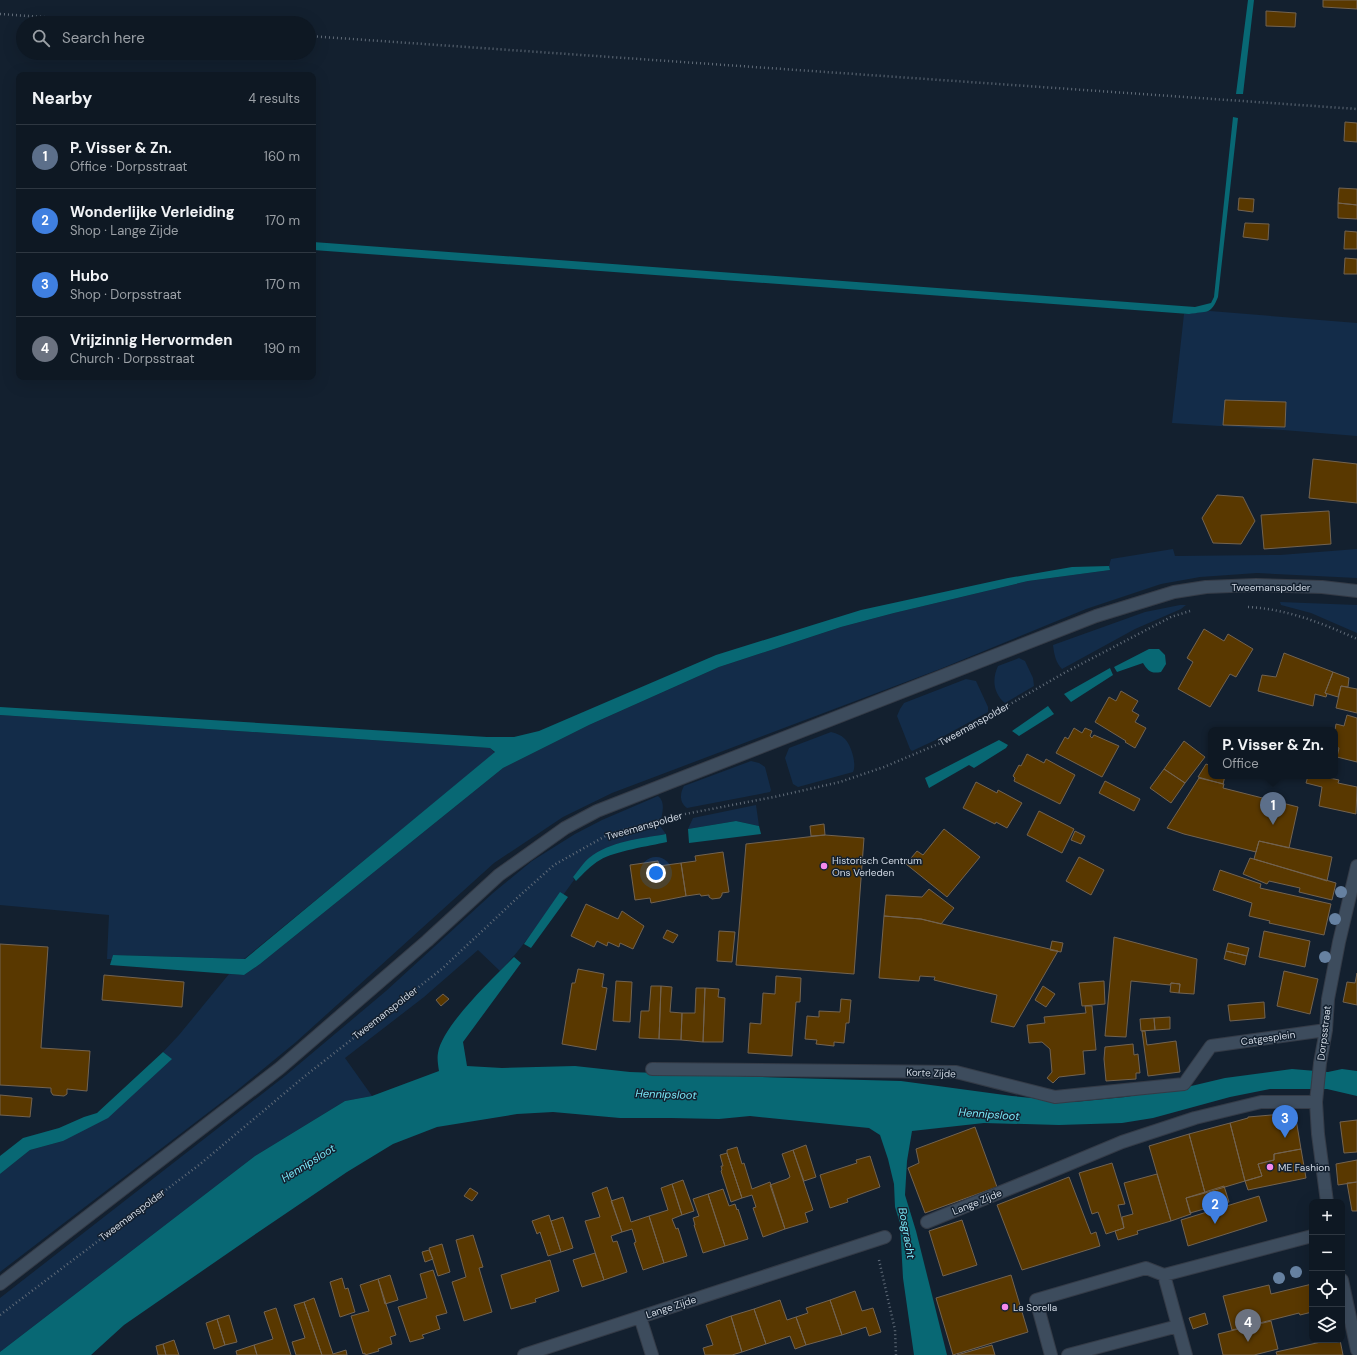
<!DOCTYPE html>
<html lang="en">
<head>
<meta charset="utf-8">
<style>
	body { margin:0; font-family:"DM Sans",sans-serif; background:#1c2530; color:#f1f3f6 }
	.controls { position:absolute; right:12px; bottom:12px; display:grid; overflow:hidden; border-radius:8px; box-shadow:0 4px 16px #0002 }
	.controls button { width:36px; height:36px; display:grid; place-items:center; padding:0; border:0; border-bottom:1px solid #2e3741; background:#0e1823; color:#f1f3f6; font:20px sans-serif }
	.you { position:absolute; left:656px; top:873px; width:14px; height:14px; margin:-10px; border:3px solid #fff; border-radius:50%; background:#1a73e8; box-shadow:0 0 0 6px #1a73e833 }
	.badge { display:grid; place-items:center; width:26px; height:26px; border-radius:50%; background:#0b8043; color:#fff; font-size:13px; font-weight:700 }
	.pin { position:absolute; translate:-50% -33px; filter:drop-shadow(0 1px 2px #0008) }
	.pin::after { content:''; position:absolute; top:21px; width:14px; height:12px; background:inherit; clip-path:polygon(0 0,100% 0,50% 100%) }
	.popup { position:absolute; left:1208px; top:727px; width:130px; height:52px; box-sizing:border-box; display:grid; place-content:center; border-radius:8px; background:#0e1823; filter:drop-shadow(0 1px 3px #0005); font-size:13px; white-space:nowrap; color:#9ba0a6 }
	.popup b { font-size:15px; color:#f1f3f6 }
	.popup::after { content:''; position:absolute; left:50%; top:100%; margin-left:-8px; border:8px solid transparent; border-top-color:#0e1823 }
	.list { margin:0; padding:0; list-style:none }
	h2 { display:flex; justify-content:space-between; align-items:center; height:52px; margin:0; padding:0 16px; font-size:17px }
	h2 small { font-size:13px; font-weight:400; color:#9ba0a6 }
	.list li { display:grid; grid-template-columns:26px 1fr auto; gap:12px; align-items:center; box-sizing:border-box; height:64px; padding:0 16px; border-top:1px solid #2e3741 }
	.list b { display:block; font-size:15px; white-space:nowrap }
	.list p { margin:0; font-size:13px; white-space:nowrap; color:#9ba0a6 }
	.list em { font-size:13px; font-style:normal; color:#9ba0a6 }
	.icon { flex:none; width:22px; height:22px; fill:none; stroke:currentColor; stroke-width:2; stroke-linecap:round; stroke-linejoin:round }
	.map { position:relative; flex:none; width:1357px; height:1355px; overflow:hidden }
	.search { position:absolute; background:#0e1823; box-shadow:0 4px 16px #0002; left:16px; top:16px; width:300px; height:44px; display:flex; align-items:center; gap:10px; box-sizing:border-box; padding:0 14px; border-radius:22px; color:#9ba0a6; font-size:15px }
	.panel { position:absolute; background:#0e1823; box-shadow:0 4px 16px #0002; left:16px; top:72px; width:300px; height:308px; border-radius:8px }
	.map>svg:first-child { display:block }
	.green { fill:#132c49 }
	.water { fill:#086874 }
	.building { fill:#593800; stroke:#726351 }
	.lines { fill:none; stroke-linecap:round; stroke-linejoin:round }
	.minor-casing { stroke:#343b47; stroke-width:14 }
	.path { stroke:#616c79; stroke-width:2.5; stroke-dasharray:1 3; stroke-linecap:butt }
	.minor { stroke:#3d4c5d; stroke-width:12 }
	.tree { fill:#6681a1 }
	.poi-dot { fill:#f589ee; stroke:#13202f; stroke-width:1.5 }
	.labels { text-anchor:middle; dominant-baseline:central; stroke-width:3; stroke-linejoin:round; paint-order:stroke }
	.street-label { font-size:10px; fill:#d1d9e4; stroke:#13202f }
	.poi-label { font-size:10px; fill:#d1d9e4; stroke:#13202f; text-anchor:start }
	.water-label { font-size:11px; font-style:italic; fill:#79e8f8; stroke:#13202f }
</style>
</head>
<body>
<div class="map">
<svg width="1357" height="1355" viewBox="0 0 1357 1355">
	<rect width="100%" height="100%" fill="#13202f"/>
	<path class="green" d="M1210,311L1357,323V436L1283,430L1172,423L1184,314Z
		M1173,549L1175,556L1280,555L1357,549V578L1257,573L1200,577L1161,584L1086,609L940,669L612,793L563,817L494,863L296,1042L235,1092L0,1272V1174L30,1150L63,1141L171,1059L163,1052L179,1035L229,974L244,975L260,964L503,768L589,725L719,667L841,627L894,613L1028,581L1110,570L1109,566L1111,559Z
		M1280,602L1357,605V633L1311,613L1281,605Z
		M1180,605H1186L1181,609L1135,629L1062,669C1056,663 1054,654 1053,645L1145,612Z
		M1019,658L1025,661L1033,678L1034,686L1005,703C993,693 992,679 998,666Z
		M966,679L976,681L988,707V712L942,737L912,751L910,749L897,716L900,709L904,703Z
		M0,715L490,748L495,753L244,959L113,955L112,959H107L109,915L0,905Z
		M831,732C836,733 841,735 845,739C851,745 857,764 853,772L798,787L793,784L785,758L789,748Z
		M751,761L759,763L765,767L771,790L770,792L687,808C679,802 680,793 684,786Z
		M658,796C667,803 661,816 660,826L666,834L618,844L573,877L574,880L561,898L560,893C541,920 523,948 500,971L478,950L424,997L345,1058L372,1096L345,1101L255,1156L0,1352V1298L285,1076L386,991L493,893L532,861L575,834L602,820Z
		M756,805L759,826L736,821L688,829L693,818Z"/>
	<path class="water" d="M1248,0H1254L1243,94H1236Z
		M1233,117L1238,118L1218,297C1211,315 1207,311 1189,314L313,250V242L1195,307L1211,303L1214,297Z
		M1109,566L1110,570L1028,581L894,613L841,627L719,667L589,725L503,768L260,964L244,975L110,965L113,955L245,959L495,752L490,748L0,715V707L487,737H514L539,731L716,655L861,610L1008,578L1072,567Z
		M1149,649H1159L1165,655L1166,664L1161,672C1151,674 1148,671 1143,663L1117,672L1114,667Z
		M1110,668L1113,675L1071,702L1064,694Z
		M1048,706L1054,714L1019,736L1012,731Z
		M999,740L1008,745L1006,748L974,768L969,765L929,788L925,778Z
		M736,821L759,826L761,834L689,843L688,829Z
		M666,834L667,842C649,846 615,851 600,860C591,865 583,874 576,881L573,877C578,871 583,863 589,858C610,841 640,839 666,834Z
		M560,892L568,897L531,948L524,944Z
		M514,957L521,963L463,1042L467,1066L502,1068L575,1066L630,1072L791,1078L901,1081L1012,1096L1074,1102L1125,1097L1187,1087L1225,1078L1292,1069L1328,1072L1342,1069L1357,1071V1096L1327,1089H1270L1230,1097L1153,1118L1122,1123L1059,1125L984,1123L912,1131L907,1161L905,1195L916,1231L947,1355H914L903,1278L900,1223L895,1207L894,1184L888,1159L880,1135L869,1128L750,1116L719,1119L671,1118H620L553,1112L517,1114L437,1127L393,1144L347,1172L257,1233L124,1325L91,1355H0V1352L255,1156L345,1101L372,1096L439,1071C438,1065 437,1058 438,1053C442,1026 494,977 514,957Z
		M163,1052L172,1059L108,1118L63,1141L30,1150L0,1174V1156L23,1138L59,1128L84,1117L97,1113Z"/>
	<path class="building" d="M1323,0H1357V9L1323,7Z
		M1266,11L1296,13L1295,27L1266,26Z
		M1345,122L1357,123V142L1344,141Z
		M1339,188L1357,189V205L1338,203Z
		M1239,198L1254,199L1253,212L1238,210Z
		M1338,203L1357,205V219L1338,218Z
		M1245,223L1269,224L1268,240L1243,237Z
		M1345,231L1357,232V249H1344Z
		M1345,258L1357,259V274H1344Z
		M1225,400L1286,402L1285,427L1223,425Z
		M1313,459L1357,464V503L1309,498Z
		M1217,495L1243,497L1255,521L1241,544L1213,543L1202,518Z
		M1329,511L1331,544L1264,549L1261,515Z
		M1204,629L1224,641L1228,634L1253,649L1236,677L1230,674L1210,707L1178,689L1193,662L1187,658Z
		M1284,653L1333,672L1325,693L1327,694L1326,697L1315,694L1313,706L1258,691L1262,675L1276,677Z
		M1333,672L1349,678L1348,687L1341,686L1338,697L1325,693Z
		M1341,686L1357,689V713L1336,708Z
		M1121,691L1138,701L1132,711L1139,715L1135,722L1146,728L1135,748L1125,742L1126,741L1095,722L1109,697L1116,701Z
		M1347,715L1357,718V762L1337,757L1339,748L1335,747V730L1336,724L1344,726Z
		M1074,728L1082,733L1085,728L1092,731L1090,736L1092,738L1094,735L1119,746L1102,777L1056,753L1065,737L1068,739Z
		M1184,741L1205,757L1185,783L1164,769Z
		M1027,754L1044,763L1046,759L1075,775L1060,804L1014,781L1015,778L1013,776L1019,765L1021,766Z
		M1206,764L1211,766V776H1225L1223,784L1198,777Z
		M1164,769L1185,783L1171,803L1150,788Z
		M1308,776H1320L1339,780L1338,783L1357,787L1356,814L1319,806L1322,787L1306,783Z
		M1199,778L1224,784L1223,788L1298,807L1289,848L1259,841L1256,852L1184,834L1167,828Z
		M1105,781L1140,799L1134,811L1099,793Z
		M976,782L997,793L998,790L1022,803L1007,828L996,822L995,824L963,808Z
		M1039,811L1074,829L1062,853L1027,835Z
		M824,824L825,835L811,836L810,826Z
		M944,829L980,857L947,897L906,864L917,851L923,855Z
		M1075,831L1085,836L1081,844L1071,840Z
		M825,835L864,838L854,974L736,965L746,844Z
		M1259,841L1332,857L1327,881L1254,859Z
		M723,852L729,892L722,893V895L720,898L712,899L709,897V895L701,896L700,894L686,896L681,863L696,861L695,856Z
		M1079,857L1104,870L1091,895L1066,881Z
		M1250,858L1336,883L1332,900L1299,892L1300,888L1269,881L1267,884L1243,874Z
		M658,861L659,866L681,863L686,896L651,903L650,898L635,900L630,865Z
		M1220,870L1261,884L1260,888L1331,904L1324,935L1269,923L1270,921L1249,916L1252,903L1213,890Z
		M929,889L954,908L941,924L921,919L884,916L886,895L922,897Z
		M586,904L618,919L622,911L644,926L633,949L620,943L619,947L608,942L607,946L597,941L594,947L571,936Z
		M884,916L921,919L1058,951L1014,1027L991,1022L997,995L934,980L935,977L920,976L919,981L879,978Z
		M667,930L678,935L673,943L663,938Z
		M719,931L735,932L732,962L717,961Z
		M1264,931L1310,941L1305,967L1259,957Z
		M1114,937L1197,959L1194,994L1179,993L1180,984L1171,983L1170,985L1131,981L1126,1037L1105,1036Z
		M1052,941L1063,943L1061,952L1050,950Z
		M1228,943L1249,948L1247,956L1226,951Z
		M0,944L48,947L41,1048L90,1051L87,1091L67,1089V1094L64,1096L53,1095L51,1092V1088L0,1085Z
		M1226,951L1247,956L1245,965L1224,959Z
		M578,969L604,974L602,987L607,988L596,1050L562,1044L572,983H575Z
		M1284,971L1318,979L1310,1014L1277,1006Z
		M1357,973V1005L1343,1002L1347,982L1355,983Z
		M104,975L184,982L182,1007L102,1000Z
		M776,976L801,978L800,1002H796L792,1056L748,1053L750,1023L761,1024L763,993L775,994Z
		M616,981L632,982L630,1022L613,1021Z
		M1104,981L1105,1004L1082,1006L1079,983Z
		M1171,983L1180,984L1179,993L1170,992Z
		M651,986H661L659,1039L639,1038L641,1011H649Z
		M661,986L672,987L670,1012L682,1013L681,1040L659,1039Z
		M1043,986L1055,994L1046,1007L1035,1000Z
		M696,988H705L703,1042L681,1040L682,1013H695Z
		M705,988L719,989L718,997L725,998L723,1042H703Z
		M443,994L449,999L441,1006L436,1000Z
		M841,999L851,1000L849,1023H846L844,1043L834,1042V1046L816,1044L817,1040L805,1039L807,1016L819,1017V1011L840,1012Z
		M1264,1002L1265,1018L1230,1021L1228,1005Z
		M1085,1006H1092L1096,1050L1083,1051L1085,1074L1059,1077L1053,1083L1047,1078L1052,1072L1050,1049L1042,1042L1029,1043L1027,1025L1045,1023L1044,1017L1086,1013Z
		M1170,1017V1029L1155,1030L1154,1018Z
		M1154,1018L1155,1030L1141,1031L1140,1019Z
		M1142,1031H1145L1147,1045L1176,1041L1180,1072L1148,1076Z
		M1133,1044L1134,1055L1138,1054L1140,1073H1136V1079L1106,1081L1104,1059L1105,1047Z
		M0,1095L32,1098L30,1117L0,1115Z
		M1295,1113L1301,1149L1274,1154V1160L1258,1164L1262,1176L1245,1181L1230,1123L1248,1118V1117Z
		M1357,1120V1152L1344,1153L1340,1122Z
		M1230,1123L1245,1181L1205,1193L1189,1134Z
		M975,1127L997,1187L925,1213L908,1168L919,1163L916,1149Z
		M1189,1134L1205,1193L1186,1198L1191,1214L1171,1221L1149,1146Z
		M806,1145L816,1177L804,1181L793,1150Z
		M737,1147L742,1164L744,1163L752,1189L770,1182L785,1229L763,1237L753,1208L756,1207L752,1195L742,1198L727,1153V1150Z
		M1301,1149L1306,1178L1248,1190L1245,1181L1262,1176L1258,1164L1274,1160V1154Z
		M793,1150L813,1210L805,1213L808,1222L785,1229L770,1185L787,1179L790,1177L782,1154Z
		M727,1153L742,1198L731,1202L721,1171L722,1170L721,1166H723L720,1155Z
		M870,1156L880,1187L847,1199L848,1202L830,1208L820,1175L857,1163L856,1160Z
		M1357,1160V1182L1338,1185L1336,1164Z
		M1112,1163L1125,1204L1118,1205L1124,1228L1106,1234L1098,1212L1092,1214L1079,1173Z
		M1157,1174L1171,1221L1137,1231L1138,1234L1118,1240L1115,1231L1124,1228L1122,1217L1133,1214L1124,1183Z
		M1069,1177L1091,1234L1096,1232L1100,1246L1022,1270L997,1205Z
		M683,1180L694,1211L682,1215L672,1184Z
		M1357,1182V1211H1352L1347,1183Z
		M672,1184L682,1215L672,1219L676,1229L678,1228L687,1256L664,1263L649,1216L668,1210L661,1188Z
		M1224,1186L1229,1202L1190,1213L1186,1198Z
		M607,1187L622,1232L611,1236L613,1242L617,1241L627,1272L604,1280L585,1221L600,1217L592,1193Z
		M470,1188L478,1193L472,1201L464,1196Z
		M723,1189L729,1206L735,1204L737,1210L738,1209L748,1239L725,1246L708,1194Z
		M708,1194L725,1246L703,1253L694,1225H695L693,1218L699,1216L693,1199Z
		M1259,1196L1267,1221L1188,1246L1181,1220Z
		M623,1197L631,1222L649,1216L664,1263L643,1270L634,1243L636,1242L632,1229L622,1232L611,1201Z
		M549,1215L561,1252L548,1256L540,1232L537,1234L532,1221Z
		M563,1217L573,1248L561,1252L551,1221Z
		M962,1220L977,1265L943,1276L929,1231Z
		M473,1235L483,1267L479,1268L492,1312L464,1321L452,1282L466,1277L456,1240Z
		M442,1244L450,1272L438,1276L429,1248Z
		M429,1250L433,1259L425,1262L422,1252Z
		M595,1253L604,1280L582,1287L573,1260Z
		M550,1260L559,1291L535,1299L536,1302L511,1309L501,1275Z
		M433,1270L447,1313L436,1316L440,1329L422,1335L424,1338L410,1342L398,1307L427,1298L420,1274Z
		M390,1275L398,1300L385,1304L378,1279Z
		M1011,1275L1028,1332L953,1355L936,1298Z
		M342,1278L345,1289L348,1288L355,1312L340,1317L330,1282Z
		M378,1279L396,1335L390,1337L392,1344L378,1349L379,1351L365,1355V1353L363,1354L351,1316L369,1311L360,1285Z
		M1312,1284V1306L1311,1307L1312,1312L1300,1315L1299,1313L1232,1330L1223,1296L1269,1285L1271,1294Z
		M855,1291L862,1311L873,1308L881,1332L869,1336L866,1327L842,1335L830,1300Z
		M314,1298L333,1354L346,1350L347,1355H322L304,1302Z
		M780,1300L787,1320L796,1317L806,1345L795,1349L790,1336L766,1344L754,1309Z
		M830,1300L842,1335L806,1345L796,1317L808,1313L806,1308Z
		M304,1302L322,1355H296L292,1342L305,1338L294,1305Z
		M276,1308L291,1355H257L254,1345L273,1339L264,1312Z
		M754,1309L766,1344L742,1352L731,1316Z
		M1205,1313L1208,1324L1193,1329L1189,1318Z
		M229,1315L237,1342L225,1345L217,1319Z
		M731,1316L742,1352L732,1355H705L703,1348L713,1345L706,1325Z
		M217,1319L225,1345L214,1349L206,1323Z
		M1271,1321L1278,1349L1254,1355H1223L1218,1334Z
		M174,1340L179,1355H166L163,1344Z
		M1330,1340H1340L1343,1355H1277L1276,1352Z
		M163,1344L166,1355H158L156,1346Z
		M254,1345L257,1355H237L236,1351Z
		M992,1345L995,1355H957Z"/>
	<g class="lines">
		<g class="minor-casing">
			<path id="minor" d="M652,1069L956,1072L1055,1097L1184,1084L1211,1046L1326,1030
				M1327,1202L1318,1134L1316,1102L1320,1063L1326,1030L1328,999L1339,942L1357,866
				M927,1222L1038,1177L1122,1142L1195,1118L1261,1102H1316
				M1342,1280L1357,1350
				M0,1284L280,1068L427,941L499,875L565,828L597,811L1096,616L1174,592L1206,587L1256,585L1322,587L1357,591
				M640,1317L652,1355
				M1178,1326L1186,1355
				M524,1355L885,1237
				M1051,1355L1036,1300L1146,1268L1164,1275L1312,1236
				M1068,1355L1178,1326L1164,1275"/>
		</g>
		<path class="path" d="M0,14L129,23
			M309,36L1357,109
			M1248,607C1287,609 1322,623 1357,639
			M879,1260L895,1330L896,1355
			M0,1315L199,1165L305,1076L443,968L517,898L554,865L609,834L675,816L774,797L840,782L884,767L950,739L1064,673L1171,617L1190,611"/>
		<use href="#minor" class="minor"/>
	</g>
	<g class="tree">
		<circle cx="1341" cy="892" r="6"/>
		<circle cx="1335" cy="919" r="6"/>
		<circle cx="1325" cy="957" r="6"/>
		<circle cx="1296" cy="1272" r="6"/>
		<circle cx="1279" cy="1278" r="6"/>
	</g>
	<g class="poi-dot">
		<circle cx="824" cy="866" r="4"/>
		<circle cx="1270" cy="1167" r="4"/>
		<circle cx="1005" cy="1307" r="4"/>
	</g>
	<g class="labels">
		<g class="street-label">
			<text x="1271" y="587">Tweemanspolder</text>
			<text transform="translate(974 724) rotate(-29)">Tweemanspolder</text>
			<text transform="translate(644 826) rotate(-16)">Tweemanspolder</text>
			<text transform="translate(385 1013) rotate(-38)">Tweemanspolder</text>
			<text transform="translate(1324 1033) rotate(-83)">Dorpsstraat</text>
			<text transform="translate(1268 1038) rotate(-8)">Catgesplein</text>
			<text transform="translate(931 1073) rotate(2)">Korte Zijde</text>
			<text transform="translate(977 1202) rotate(-22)">Lange Zijde</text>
			<text transform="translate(132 1215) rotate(-37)">Tweemanspolder</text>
			<text transform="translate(671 1307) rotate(-18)">Lange Zijde</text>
		</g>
		<g class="poi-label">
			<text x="832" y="860">Historisch Centrum<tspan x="832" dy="12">Ons Verleden</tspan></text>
			<text x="1278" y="1167">ME Fashion</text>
			<text x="1013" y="1307">La Sorella</text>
		</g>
		<g class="water-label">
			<text transform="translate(666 1094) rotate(2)">Hennipsloot</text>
			<text transform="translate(989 1114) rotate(4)">Hennipsloot</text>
			<text transform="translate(308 1163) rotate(-32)">Hennipsloot</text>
			<text transform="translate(907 1233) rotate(80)">Bosgracht</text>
		</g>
	</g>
</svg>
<div class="controls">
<button>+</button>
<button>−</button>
<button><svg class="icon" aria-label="locate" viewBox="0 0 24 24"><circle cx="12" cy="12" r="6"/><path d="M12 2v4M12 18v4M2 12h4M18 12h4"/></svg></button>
<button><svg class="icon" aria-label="layers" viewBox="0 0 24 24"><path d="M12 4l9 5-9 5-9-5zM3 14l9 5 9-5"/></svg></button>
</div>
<div class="you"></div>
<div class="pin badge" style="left:1273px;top:825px;background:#5c6f8a">1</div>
<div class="popup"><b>P. Visser &amp; Zn.</b>Office</div>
<div class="pin badge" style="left:1215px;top:1224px;background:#3f7fe0">2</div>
<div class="pin badge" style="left:1285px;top:1138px;background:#3f7fe0">3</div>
<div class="pin badge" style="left:1248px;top:1342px;background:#6b7280">4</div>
<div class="search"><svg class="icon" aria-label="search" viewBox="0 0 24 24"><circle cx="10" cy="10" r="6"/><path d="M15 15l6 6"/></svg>Search here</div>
<section class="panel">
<h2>Nearby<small>4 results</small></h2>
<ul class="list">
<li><span class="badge" style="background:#5c6f8a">1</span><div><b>P. Visser &amp; Zn.</b><p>Office · Dorpsstraat</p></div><em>160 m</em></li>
<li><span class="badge" style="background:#3f7fe0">2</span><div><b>Wonderlijke Verleiding</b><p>Shop · Lange Zijde</p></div><em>170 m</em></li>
<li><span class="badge" style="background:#3f7fe0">3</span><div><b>Hubo</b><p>Shop · Dorpsstraat</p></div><em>170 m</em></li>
<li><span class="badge" style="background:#6b7280">4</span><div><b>Vrijzinnig Hervormden</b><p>Church · Dorpsstraat</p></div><em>190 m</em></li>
</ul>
</section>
</div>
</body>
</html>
